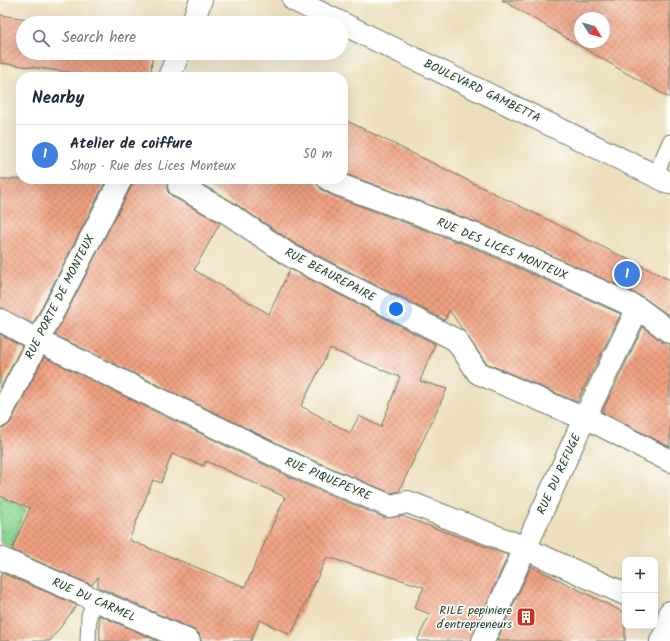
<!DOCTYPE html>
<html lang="en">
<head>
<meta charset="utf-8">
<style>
	body { margin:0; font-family:Kalam,sans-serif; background:#f6f6f7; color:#1f2937 }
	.controls { position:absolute; right:12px; bottom:12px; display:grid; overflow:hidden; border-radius:8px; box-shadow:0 4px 16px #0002 }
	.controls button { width:36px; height:36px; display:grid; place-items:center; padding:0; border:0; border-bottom:1px solid #e0e1e3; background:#fff; color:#1f2937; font:20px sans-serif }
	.compass { position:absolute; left:574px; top:12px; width:36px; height:36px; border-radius:50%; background:#fff; box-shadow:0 4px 16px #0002; rotate:127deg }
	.you { position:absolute; left:396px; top:309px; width:14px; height:14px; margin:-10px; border:3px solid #fff; border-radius:50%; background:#1a73e8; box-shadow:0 0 0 6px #1a73e833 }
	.badge { display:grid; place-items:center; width:26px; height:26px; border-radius:50%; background:#c8321e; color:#fff; font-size:13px; font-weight:700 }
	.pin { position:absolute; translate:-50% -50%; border:2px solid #fff; box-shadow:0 1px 4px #0006 }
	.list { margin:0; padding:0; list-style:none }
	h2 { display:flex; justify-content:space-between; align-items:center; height:52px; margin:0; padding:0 16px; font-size:17px }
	h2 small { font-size:13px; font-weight:400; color:#747a83 }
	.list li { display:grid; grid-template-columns:26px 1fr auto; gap:12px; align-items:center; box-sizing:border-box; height:60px; padding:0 16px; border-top:1px solid #e0e1e3 }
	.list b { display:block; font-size:15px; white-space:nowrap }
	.list p { margin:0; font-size:13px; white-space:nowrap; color:#747a83 }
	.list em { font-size:13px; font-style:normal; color:#747a83 }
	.icon { flex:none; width:22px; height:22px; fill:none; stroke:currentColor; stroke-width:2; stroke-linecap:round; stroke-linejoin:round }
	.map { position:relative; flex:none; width:670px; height:641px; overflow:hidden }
	.search { position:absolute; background:#fff; box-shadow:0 4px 16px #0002; left:16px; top:16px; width:332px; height:44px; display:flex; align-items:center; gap:10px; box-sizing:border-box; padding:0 14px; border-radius:22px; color:#747a83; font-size:15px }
	.panel { position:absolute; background:#fff; box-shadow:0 4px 16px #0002; left:16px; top:72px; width:332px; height:112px; border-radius:16px }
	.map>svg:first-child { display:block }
	.grass { fill:url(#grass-dots); stroke:#548a64 }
	.building { fill:url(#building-cross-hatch); fill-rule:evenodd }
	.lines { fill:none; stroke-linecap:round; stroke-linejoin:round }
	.service-casing { stroke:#677664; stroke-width:17 }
	.minor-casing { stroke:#677664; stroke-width:24 }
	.secondary-casing { stroke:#677664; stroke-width:24 }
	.service { stroke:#fff; stroke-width:15 }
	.minor { stroke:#fff; stroke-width:22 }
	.secondary { stroke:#fff; stroke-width:22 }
	.labels { text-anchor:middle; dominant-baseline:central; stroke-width:3.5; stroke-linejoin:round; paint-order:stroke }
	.street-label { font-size:12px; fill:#1f3d34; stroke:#fdfcf7 }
	.poi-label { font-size:12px; fill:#1f3d34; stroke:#fdfcf7; text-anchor:end }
</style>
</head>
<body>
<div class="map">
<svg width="670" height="641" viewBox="0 0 670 641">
	<defs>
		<pattern id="grass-dots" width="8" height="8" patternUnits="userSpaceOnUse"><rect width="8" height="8" fill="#89d693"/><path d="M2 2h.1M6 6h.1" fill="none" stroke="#6faf79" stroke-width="1.8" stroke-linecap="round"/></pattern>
		<pattern id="building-cross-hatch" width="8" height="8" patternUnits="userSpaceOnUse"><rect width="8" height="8" fill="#f0a081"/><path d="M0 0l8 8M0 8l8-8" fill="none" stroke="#c2846a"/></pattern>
	</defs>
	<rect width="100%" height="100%" fill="#fdfcf7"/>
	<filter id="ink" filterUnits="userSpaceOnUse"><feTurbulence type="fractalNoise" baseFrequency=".025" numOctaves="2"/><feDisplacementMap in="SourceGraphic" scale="8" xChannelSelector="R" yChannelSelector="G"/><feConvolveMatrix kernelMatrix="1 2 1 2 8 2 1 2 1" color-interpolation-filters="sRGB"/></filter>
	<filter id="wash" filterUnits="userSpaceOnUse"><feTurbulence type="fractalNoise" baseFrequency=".012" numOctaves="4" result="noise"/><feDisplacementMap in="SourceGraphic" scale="16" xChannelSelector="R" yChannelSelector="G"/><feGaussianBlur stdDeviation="0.9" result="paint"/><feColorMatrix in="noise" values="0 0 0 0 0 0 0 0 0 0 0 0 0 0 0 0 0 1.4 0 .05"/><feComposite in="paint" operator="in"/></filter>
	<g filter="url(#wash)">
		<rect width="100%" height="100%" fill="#eddfbd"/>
		<path class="grass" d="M0,498L26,509L11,547L0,542Z"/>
		<g id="blocks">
			<path class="building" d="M502,0H670V98L621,70ZM580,18H604V42H580Z
				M0,15L56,23H23V53H152L151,77H82L83,74L0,63Z
				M343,119L670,280V316L643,297L484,225L343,173Z
				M0,179H107L33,324L0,308Z
				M133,179H169L167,187L168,192L173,197L220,223L194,270L269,314L290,269L435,344L420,381L447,389L399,491L391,493L312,460L55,335L132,185ZM330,349L400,377L381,427L359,416L350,433L301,406Z
				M192,179H314L322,190L333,196L474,248L621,314L577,402L486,363L449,310L445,320L297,245L233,202Z
				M643,327L662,342L670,344V447L602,412Z
				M0,334L22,346L0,389Z
				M44,357L302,483L385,518L402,516L508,555L471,641H417L430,614L414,608L424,587L327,557L291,635L260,620L251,641H201L199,634L194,630L98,587V577L92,585L12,550L30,508L0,496V428L6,427L11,422ZM172,454L204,466L206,461L285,497L245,587L129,540L153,480L161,483Z
				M531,566L625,613V641H497Z
				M2,573L77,605L50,641H0V578Z
				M99,615L158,641H100Z"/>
		</g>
	</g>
	<g filter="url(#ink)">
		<use href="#blocks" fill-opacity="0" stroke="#677664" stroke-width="1"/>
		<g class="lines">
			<g class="service-casing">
				<path id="service" d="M655,176L670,142
					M88,641L89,616L94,600"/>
			</g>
			<g class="minor-casing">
				<path id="minor" d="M192,23L201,0
					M169,77L179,53
					M328,179L337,184L479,236L526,257L638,308L670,332
					M179,186L226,212L291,256L456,340L478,373L573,414L585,417L670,461
					M0,320L37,340L307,471L390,506L408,502L513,543L625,594
					M0,416L121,179
					M0,558L189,641
					M483,641L585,417L638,308
					M661,641L667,630L670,612"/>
			</g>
			<g class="secondary-casing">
				<path id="secondary" d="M294,0L670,183"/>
			</g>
			<use href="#service" class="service"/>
			<use href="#minor" class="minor"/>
			<use href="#secondary" class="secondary"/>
		</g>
	</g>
	<defs>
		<g id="building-square" transform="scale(1)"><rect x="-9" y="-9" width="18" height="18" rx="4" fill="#c8321e" stroke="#fdfcf7"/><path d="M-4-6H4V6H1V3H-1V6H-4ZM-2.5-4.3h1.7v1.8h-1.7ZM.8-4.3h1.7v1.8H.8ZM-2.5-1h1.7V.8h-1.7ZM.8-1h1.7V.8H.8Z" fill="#fff"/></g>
	</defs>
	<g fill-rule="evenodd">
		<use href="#building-square" x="526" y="617"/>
	</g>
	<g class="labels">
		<g class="street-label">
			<text transform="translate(482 91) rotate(26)">BOULEVARD GAMBETTA</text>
			<text transform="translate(502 249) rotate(23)">RUE DES LICES MONTEUX</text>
			<text transform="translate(330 275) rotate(28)">RUE BEAUREPAIRE</text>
			<text transform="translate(60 297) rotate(-63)">RUE PORTE DE MONTEUX</text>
			<text transform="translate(559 474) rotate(-65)">RUE DU REFUGE</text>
			<text transform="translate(328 479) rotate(23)">RUE PIQUEPEYRE</text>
			<text transform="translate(94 600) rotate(24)">RUE DU CARMEL</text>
		</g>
		<g class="poi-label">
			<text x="512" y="610">RILE pepiniere<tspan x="512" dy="14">d'entrepreneurs</tspan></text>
		</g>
	</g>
</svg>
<div class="controls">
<button>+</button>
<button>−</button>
</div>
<svg class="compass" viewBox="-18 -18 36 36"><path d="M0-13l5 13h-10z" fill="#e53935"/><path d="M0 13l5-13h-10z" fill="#747a83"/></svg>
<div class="you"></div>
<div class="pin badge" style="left:627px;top:274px;background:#3f7fe0">1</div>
<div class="search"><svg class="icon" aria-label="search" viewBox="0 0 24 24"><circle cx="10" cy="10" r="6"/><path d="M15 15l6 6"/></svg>Search here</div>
<section class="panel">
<h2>Nearby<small></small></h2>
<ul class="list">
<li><span class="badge" style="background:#3f7fe0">1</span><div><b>Atelier de coiffure</b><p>Shop · Rue des Lices Monteux</p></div><em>50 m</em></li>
</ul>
</section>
</div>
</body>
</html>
